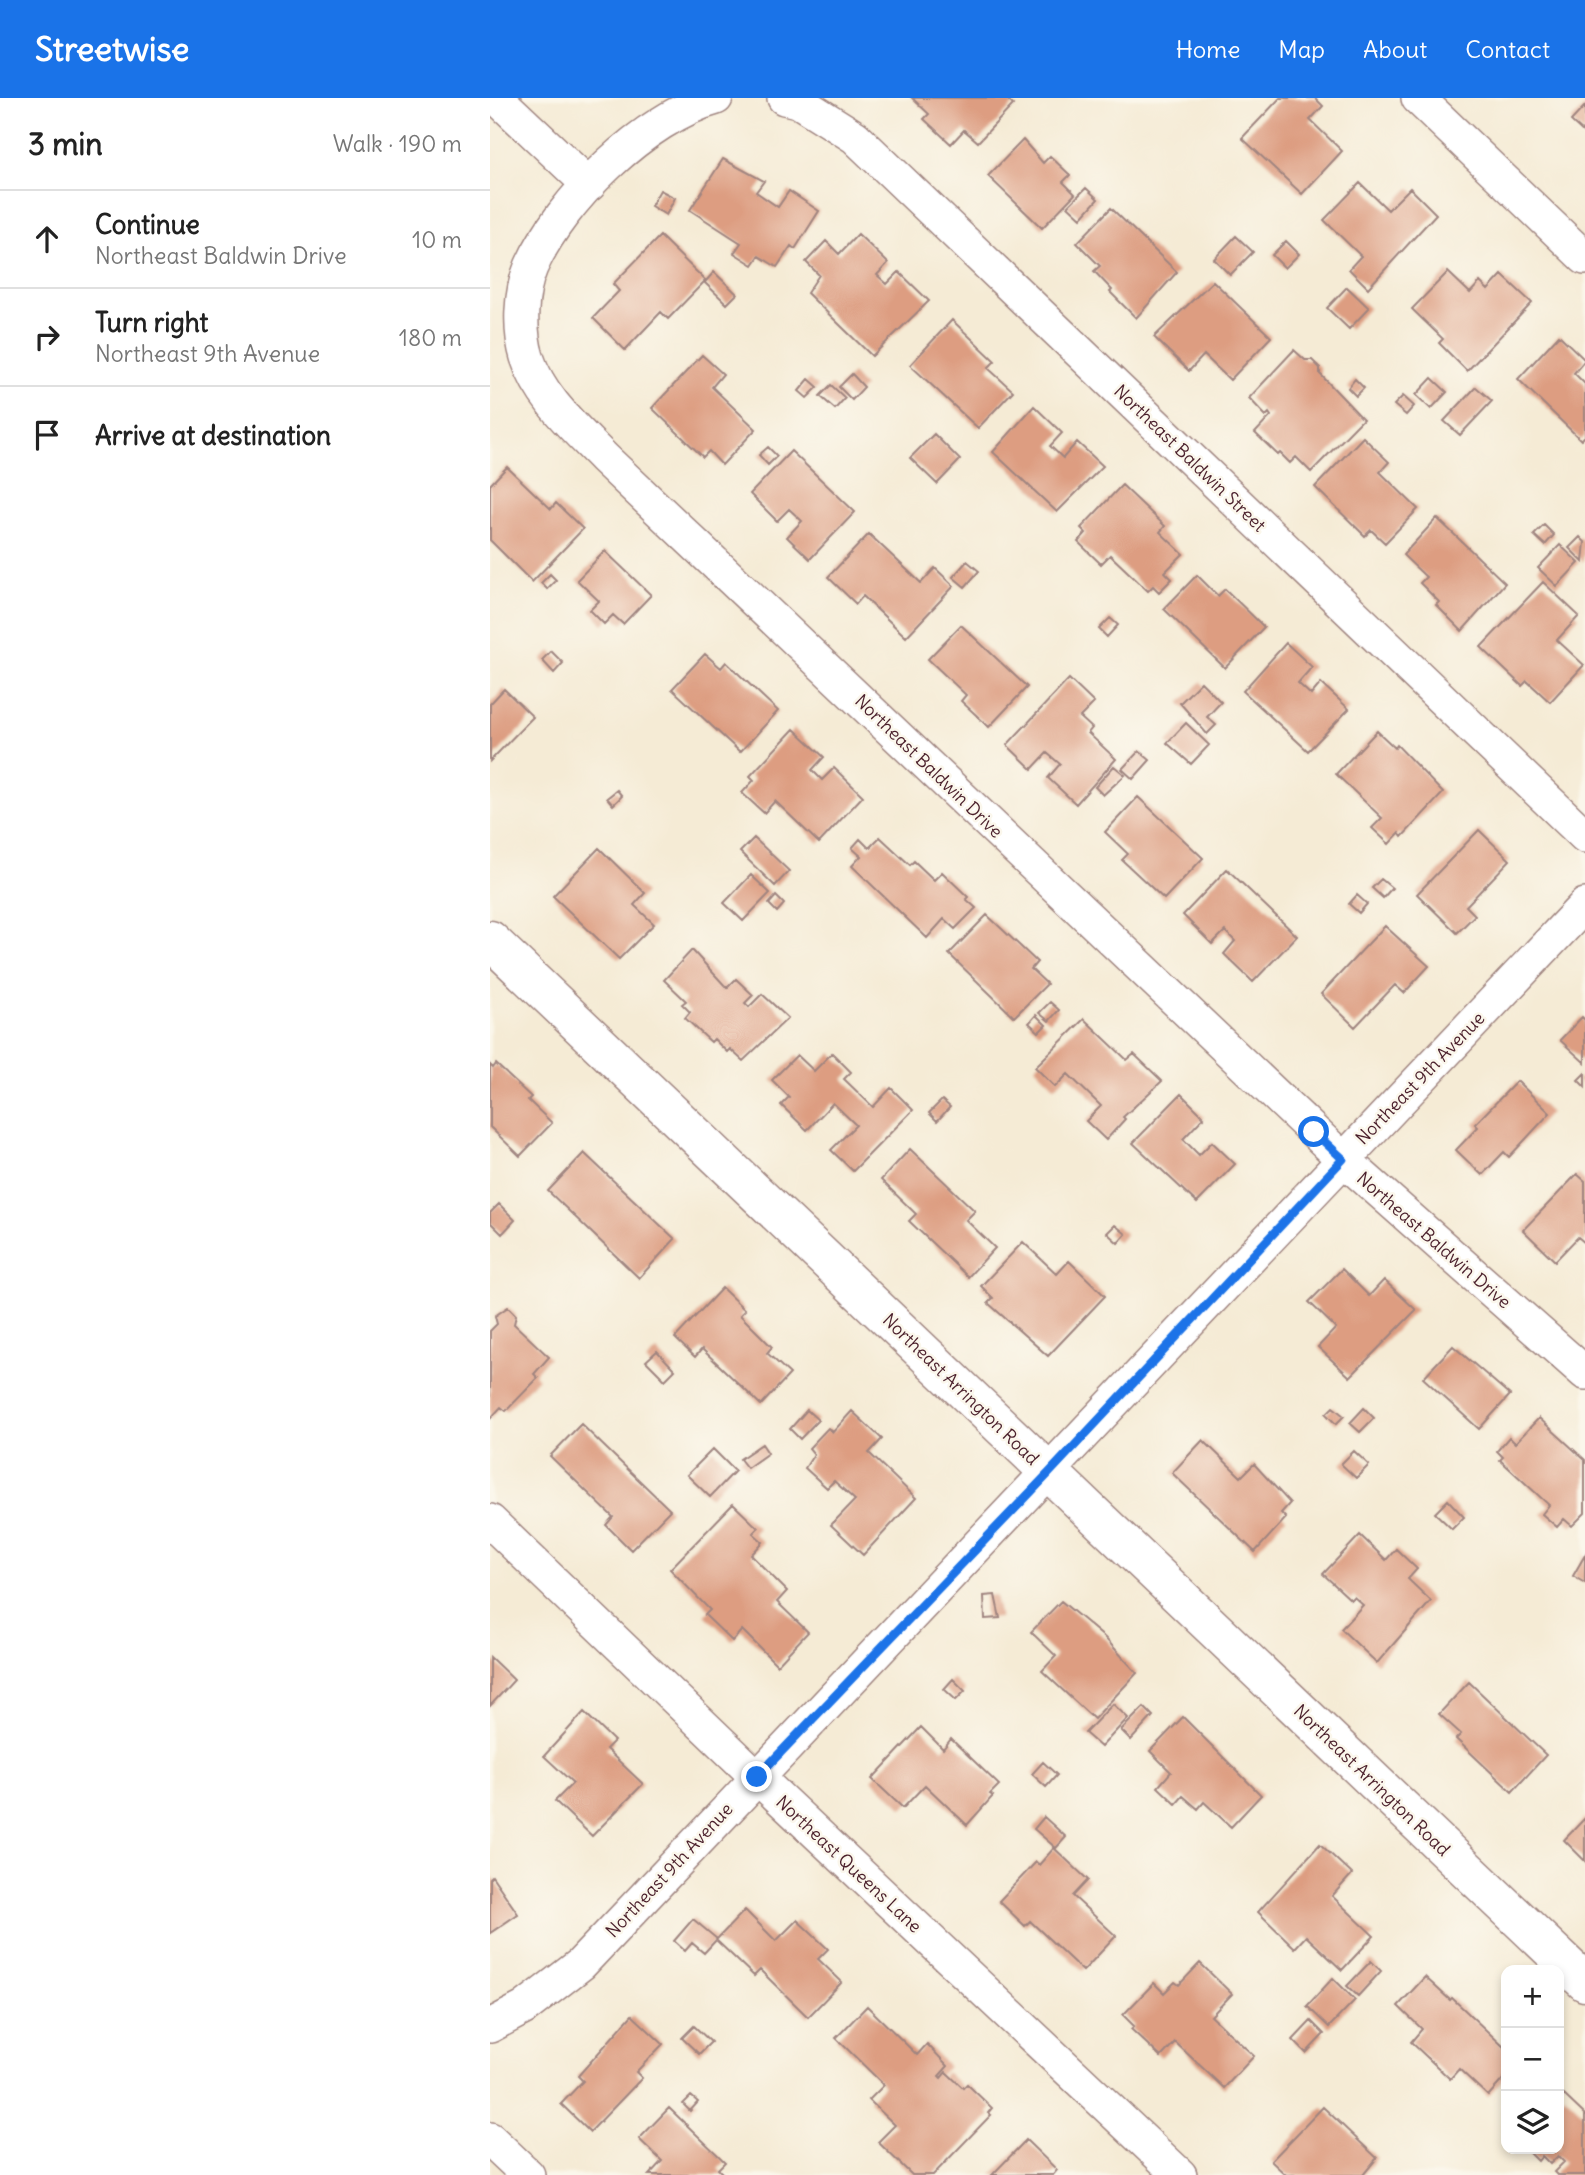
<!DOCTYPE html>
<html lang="en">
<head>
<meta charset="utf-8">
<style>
	body { margin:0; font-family:Delius,sans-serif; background:#f2f2f2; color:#222 }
	.controls { position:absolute; right:21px; bottom:21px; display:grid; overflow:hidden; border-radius:14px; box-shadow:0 4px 10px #0003 }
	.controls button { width:63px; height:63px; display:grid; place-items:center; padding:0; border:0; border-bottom:2px solid #e0e0e0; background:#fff; color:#222; font:35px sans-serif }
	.stop { position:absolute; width:21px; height:21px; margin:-16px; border:5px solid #1a73e8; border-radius:50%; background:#fff }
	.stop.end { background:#1a73e8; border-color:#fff; box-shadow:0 2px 7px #0008 }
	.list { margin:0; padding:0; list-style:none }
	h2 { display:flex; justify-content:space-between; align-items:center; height:91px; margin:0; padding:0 28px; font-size:30px }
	h2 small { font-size:23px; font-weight:400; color:#767676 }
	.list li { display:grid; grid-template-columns:46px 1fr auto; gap:21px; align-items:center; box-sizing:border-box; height:98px; padding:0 28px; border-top:2px solid #e0e0e0 }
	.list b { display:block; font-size:26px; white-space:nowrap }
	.list p { margin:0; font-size:23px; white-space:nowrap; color:#767676 }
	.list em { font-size:23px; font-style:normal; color:#767676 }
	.icon { flex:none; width:38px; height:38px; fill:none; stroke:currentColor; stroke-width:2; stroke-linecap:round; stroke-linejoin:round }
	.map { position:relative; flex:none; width:1095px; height:2077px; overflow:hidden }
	header { display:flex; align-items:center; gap:42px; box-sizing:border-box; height:98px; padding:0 35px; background:#1a73e8; color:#fff }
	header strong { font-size:33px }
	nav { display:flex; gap:38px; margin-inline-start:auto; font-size:24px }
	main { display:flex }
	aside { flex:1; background:#fff }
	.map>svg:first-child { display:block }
	.building { fill:#dd9d81 }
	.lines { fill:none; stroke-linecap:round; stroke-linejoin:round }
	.minor-casing { stroke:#a08580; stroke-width:36 }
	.tertiary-casing { stroke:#a08580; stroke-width:41 }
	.minor { stroke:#fff; stroke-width:33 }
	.tertiary { stroke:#fff; stroke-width:38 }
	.route { stroke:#1a73e8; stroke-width:9 }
	.labels { text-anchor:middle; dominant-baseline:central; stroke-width:5; stroke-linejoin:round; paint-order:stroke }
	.street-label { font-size:18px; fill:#4a1f2b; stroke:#fbf7ec }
</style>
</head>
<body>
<header>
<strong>Streetwise</strong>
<nav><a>Home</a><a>Map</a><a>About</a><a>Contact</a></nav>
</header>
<main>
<aside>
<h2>3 min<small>Walk · 190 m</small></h2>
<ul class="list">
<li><svg class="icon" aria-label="ahead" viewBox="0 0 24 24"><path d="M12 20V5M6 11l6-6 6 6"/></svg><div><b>Continue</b><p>Northeast Baldwin Drive</p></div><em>10 m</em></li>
<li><svg class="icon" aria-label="right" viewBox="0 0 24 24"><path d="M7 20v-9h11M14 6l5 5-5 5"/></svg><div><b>Turn right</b><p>Northeast 9th Avenue</p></div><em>180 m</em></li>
<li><svg class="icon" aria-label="arrive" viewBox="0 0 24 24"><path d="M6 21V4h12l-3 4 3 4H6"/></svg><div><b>Arrive at destination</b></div></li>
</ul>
</aside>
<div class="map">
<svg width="1095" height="2077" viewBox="0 0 1095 2077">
	<rect width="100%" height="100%" fill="#fbf7ec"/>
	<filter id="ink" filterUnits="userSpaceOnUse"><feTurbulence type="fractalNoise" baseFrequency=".0143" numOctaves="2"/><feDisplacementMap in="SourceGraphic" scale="14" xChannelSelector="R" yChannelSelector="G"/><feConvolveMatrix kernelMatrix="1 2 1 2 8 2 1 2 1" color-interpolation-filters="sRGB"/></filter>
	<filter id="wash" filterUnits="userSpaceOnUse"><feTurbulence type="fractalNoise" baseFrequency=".00686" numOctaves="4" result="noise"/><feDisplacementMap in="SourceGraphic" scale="28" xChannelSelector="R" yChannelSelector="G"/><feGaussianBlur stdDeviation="1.57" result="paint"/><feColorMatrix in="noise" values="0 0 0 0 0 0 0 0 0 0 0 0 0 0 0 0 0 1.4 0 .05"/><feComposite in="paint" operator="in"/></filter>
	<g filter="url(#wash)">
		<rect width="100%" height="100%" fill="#f5ebd5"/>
		<g id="blocks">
			<path class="building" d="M422,0H516L523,7L488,44L474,32L461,46L434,21L439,16Z
				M790,0H825L833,8L820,22L852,53L812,96L752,40Z
				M1095,8V36L1081,23Z
				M533,42L553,65L560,58L580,77L573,84L585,96L552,130L498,78Z
				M233,61L274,83L266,94L288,109L299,93L329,113L305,151L301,148L287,169L269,158L263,167L244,155L251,145L200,112Z
				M870,85L898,112L920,90L946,116L878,190L859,171L871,158L834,122Z
				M596,90L608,101L591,120L578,108Z
				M170,92L185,100L176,117L161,108Z
				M621,110L687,174L646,220L620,194L622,192L604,173L610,168L587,145Z
				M368,136L398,165L387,177L397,186L409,174L439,203L382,258L317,195L329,177L316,164L336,143L349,156Z
				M170,138L216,183L224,174L247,196L237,206L214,184L178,221L171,214L135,252L103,220L129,193L123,186Z
				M746,138L763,154L740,177L724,161Z
				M796,143L809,156L795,170L782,157Z
				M958,174L980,195L990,184L998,192L1012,177L1042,205L977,273L949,245L953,241L922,211Z
				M723,183L781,239L740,282L714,257L699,273L664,239Z
				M857,189L879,210L859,231L837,210Z
				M462,222L505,263L498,270L523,293L488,330L420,267Z
				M1069,237L1095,262L1084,275L1095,286V338L1091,342L1028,281Z
				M804,252L815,262H822L830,270V276L873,321L821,374L806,359L800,365L790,355L788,357L765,335L781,318L779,315L776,318L759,300Z
				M212,257L233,276L222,289L266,331L232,367L219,353L213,359L162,310Z
				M362,276L374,289L362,302L349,289Z
				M942,280L957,294L941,311L926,297Z
				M319,281L328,289L317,300L309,293Z
				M865,281L874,290L866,298L858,290Z
				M341,287L355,300L345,311L330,298Z
				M986,289L1002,303L970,337L954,323Z
				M913,298L924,308L916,317L904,307Z
				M544,308L572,335L560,348L573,360L587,344L613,368L567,414L503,354Z
				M444,336L470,362L447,386L420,360Z
				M873,339L899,364L890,374L928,411L895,445L881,432L875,438L825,389Z
				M278,349L287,358L278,367L269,357Z
				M301,353L365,414L320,461L297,439L312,423L299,411L287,423L260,396Z
				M17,369L61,411L66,405L93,431L42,484L0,442V387Z
				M632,387L675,428L670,434L693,456L675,474L682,481L669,494L663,488L658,493L620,457L611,466L588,444L596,435L591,430Z
				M947,420L1015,485L972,533L946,507L949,504L930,485L936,479L913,457Z
				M1054,427L1064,437L1055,447L1044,437Z
				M379,436L431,485L445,470L464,488L416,539L373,498L366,506L338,479Z
				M1090,439L1095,444L1093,464L1079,450Z
				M1070,447L1089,465L1067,488L1048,470Z
				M115,453L161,497L133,526L123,517L114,526L100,512L109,503L87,482Z
				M477,463L489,473L475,489L463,479Z
				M60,476L66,482L57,491L51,485Z
				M707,477L728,498L735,491L774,529L735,570L674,511Z
				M1053,484L1089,518L1067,542L1094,567L1060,604L1037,583L1032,588L991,549Z
				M620,520L628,527L617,539L609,531Z
				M471,527L537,589L499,629L471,603L476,597L438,561Z
				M796,545L822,569L808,585L821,597L831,585L859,611L818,653L753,593Z
				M61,553L73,565L64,575L52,562Z
				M215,556L231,570L236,564L288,613L250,654L182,591Z
				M579,581L604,605L590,619L602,630L598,635L626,661L586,706L558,680L570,666L557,655L542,671L517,647Z
				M711,584L731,604L717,619L726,627L717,636L690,605Z
				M14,591L43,619L0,663V606Z
				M696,625L719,647L701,666L677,645Z
				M304,631L334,659L322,672L332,682L344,670L373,698L329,745L285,703L274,715L252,695L264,682L260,678Z
				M887,633L905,650L907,647L953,695L912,739L909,735L899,746L882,730L892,720L846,676Z
				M649,653L660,662L643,681L632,671Z
				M624,668L635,677L613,697L605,689Z
				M127,692L132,698L123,707L117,700Z
				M648,699L713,760L674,801L632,762L638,756L615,734Z
				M989,732L1020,762L976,808L985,817L967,835L927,796Z
				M390,739L420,767L424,763L444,782L452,774L478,799L476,801L486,810L465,831L454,821L437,840L362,768L371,758L362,750L370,741L379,750Z
				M264,740L299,773L285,788L250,754Z
				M109,750L155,795L144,807L164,826L129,861L63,798Z
				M737,771L807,838L763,884L734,856L745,843L735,833L722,846L693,817Z
				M261,777L280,795L253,823L234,805Z
				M891,781L902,790L893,800L882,790Z
				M867,797L877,806L869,815L859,806Z
				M286,798L294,806L287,814L279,806Z
				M497,817L547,864L541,871L557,886L524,919L459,856Z
				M895,828L939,868L914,895L905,887L865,929L831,896Z
				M202,852L237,890L246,881L263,897L255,905L259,909L272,896L298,920L253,963L240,951L237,954L224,941L221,944L195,920L200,914L192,906L196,903L174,882Z
				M560,904L569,912L559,923L549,915Z
				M546,917L556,927L549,934L539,925Z
				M1092,919L1095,922V965L1070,942Z
				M594,921L637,962L644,956L672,983L633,1019L635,1021L616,1042L596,1023L611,1008L578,976L565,989L545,969Z
				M342,955L361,974L354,981L383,1009L401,990L423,1012L363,1073L341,1052L366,1027L343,1005L317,1032L291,1007L299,999L282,982L307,957L324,973Z
				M6,966L41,999L38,1002L62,1025L30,1058L0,1029V967L3,970Z
				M1095,975V989L1088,982Z
				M1027,983L1060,1015L1019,1059L1014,1054L992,1077L966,1052L988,1029L985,1026Z
				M691,996L714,1019L693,1041L709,1057L722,1044L745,1066L707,1105L643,1045Z
				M452,1002L460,1009L447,1023L439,1015Z
				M420,1051L485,1113L476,1122L505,1150L478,1179L419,1123L426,1116L391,1082Z
				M94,1055L185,1141L149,1180L58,1093Z
				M1087,1076L1095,1083V1145L1088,1139L1065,1163L1033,1132Z
				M9,1106L25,1122L12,1136L0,1124V1115Z
				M625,1127L636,1136L628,1145L617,1135Z
				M533,1144L567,1176L579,1163L615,1198L558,1258L498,1205L503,1200L491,1188Z
				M852,1171L879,1198L894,1182L926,1212L860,1279L828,1249L846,1230L819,1204Z
				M232,1190L255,1212L250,1217L282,1249L277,1255L300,1276L271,1307L212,1251L205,1259L185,1240Z
				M18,1209L26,1217L24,1226L59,1259L44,1276L48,1280L16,1313L11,1309L0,1321V1233L7,1226L5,1218Z
				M963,1248L1020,1297L989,1331L933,1280Z
				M167,1253L185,1272L175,1282L156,1263Z
				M843,1309L854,1318L846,1326L836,1316Z
				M874,1310L884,1320L870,1334L860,1325Z
				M317,1312L328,1322L310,1341L300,1331Z
				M362,1313L392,1341L379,1355L426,1400L373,1457L341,1427L365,1402L344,1383L337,1390L315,1370L324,1356L319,1350L338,1330L343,1334Z
				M1049,1320L1095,1362V1415L1082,1428L1074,1421L1067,1429L1052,1416L1059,1407L1010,1362L1013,1359L1007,1353L1019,1339L1025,1345Z
				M91,1326L180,1412L141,1452L116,1427L123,1419L60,1358Z
				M713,1342L751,1379L764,1366L800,1405L791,1415L796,1420L765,1454L682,1375Z
				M272,1346L278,1355L257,1370L250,1361Z
				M223,1351L245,1373L220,1399L197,1377Z
				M864,1353L879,1367L866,1380L851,1366Z
				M958,1402L974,1419L962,1431L945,1415Z
				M243,1406L268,1430L263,1435L273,1444L261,1457L297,1493L287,1504L318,1534L287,1567L252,1532L242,1543L215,1517L220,1512L180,1471Z
				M870,1437L896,1462L906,1451L927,1471L918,1481L941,1503L887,1565L851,1531L873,1507L864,1499L861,1502L833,1476Z
				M1095,1457V1485L1083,1478Z
				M505,1497L510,1520L495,1521L494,1498Z
				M571,1503L615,1540L647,1575L604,1621L552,1573L566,1558L541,1534Z
				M0,1559L24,1582L0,1608Z
				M463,1581L475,1593L466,1602L454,1591Z
				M979,1584L1056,1657L1022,1694L966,1641L971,1636L949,1616Z
				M623,1606L638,1620L611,1649L595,1635Z
				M654,1609L663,1618L641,1642L631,1632Z
				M94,1614L124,1643L116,1651L153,1686L102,1738L65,1703L83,1685L54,1658Z
				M693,1619L771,1697L741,1729L714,1704L708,1711L693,1698L686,1706L668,1689L681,1674L660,1653Z
				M431,1629L453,1651L461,1641L509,1687L500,1696L503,1698L477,1727L435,1687L413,1710L382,1681Z
				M553,1664L567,1677L556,1689L542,1676Z
				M554,1719L576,1739L566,1750L544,1731Z
				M1095,1720V1763L1074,1742Z
				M830,1746L862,1776L842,1798L884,1838L852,1872L816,1838L805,1850L768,1814Z
				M564,1750L598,1782L583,1798L626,1838L593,1873L540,1823L535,1828L509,1803L546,1764L549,1767Z
				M2,1778L28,1816L0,1835V1780Z
				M255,1812L286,1843L307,1822L338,1851L328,1861L352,1884L318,1919L270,1872L264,1878L226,1842Z
				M203,1821L227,1841L214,1855L202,1845L195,1853L184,1843Z
				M881,1863L891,1873L868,1898L857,1888Z
				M710,1865L742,1896L721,1918L764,1958L734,1990L685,1944L671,1959L641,1931L644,1928L633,1917L664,1885L674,1895L685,1884L689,1887Z
				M935,1879L960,1902L962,1900L1016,1951V1978L998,1998L969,1971L960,1981L921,1944L932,1931L908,1908Z
				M843,1880L865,1902L839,1929L817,1908Z
				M377,1908L427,1957L437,1946L458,1968L449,1978L451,1980L456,1974L473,1990L477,1986L502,2010L498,2015L501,2017L443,2077H422L388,2044L405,2027L379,2002L394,1987L346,1940Z
				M142,1917L173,1946L146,1974L152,1980L100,2034L71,2006L93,1983L88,1978Z
				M821,1923L834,1936L816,1955L803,1942Z
				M204,1928L221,1944L209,1956L192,1940Z
				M1074,1997L1095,2017V2077H1067L1064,2074L1074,2064L1068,2058L1060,2066L1052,2058L1048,2063L1036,2051H1069V2003Z
				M201,1998L208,2004L200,2013L193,2006Z
				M833,2009L887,2060L873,2077H796L781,2063Z
				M179,2010L235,2064L228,2071L234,2077H159L172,2063L149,2041Z
				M536,2042L567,2072L563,2077H502Z"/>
		</g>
	</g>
	<g filter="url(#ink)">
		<use href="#blocks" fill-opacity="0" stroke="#a08580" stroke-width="2"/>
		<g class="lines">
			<g class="minor-casing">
				<path id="minor" d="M7,0L99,87
					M226,0C155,19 70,103 41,169C30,195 29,232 37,259C50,300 85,330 114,360L853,1061L1095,1275
					M294,0L308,3L365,39L1095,738
					M928,0L1095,160
					M0,1423L267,1679L690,2077
					M0,1928L34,1910L91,1866L1095,807
					M0,2041L38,2077"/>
			</g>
			<g class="tertiary-casing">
				<path id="tertiary" d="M0,842L1095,1884"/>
			</g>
			<use href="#minor" class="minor"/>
			<use href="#tertiary" class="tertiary"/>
		</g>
	</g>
	<g class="lines" filter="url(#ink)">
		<path class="route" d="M267,1679L559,1375L853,1061L824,1034"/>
	</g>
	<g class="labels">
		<g class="street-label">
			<text transform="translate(700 360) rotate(44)">Northeast Baldwin Street</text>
			<text transform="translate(439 668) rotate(44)">Northeast Baldwin Drive</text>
			<text transform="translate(930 980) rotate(-46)">Northeast 9th Avenue</text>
			<text transform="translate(944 1142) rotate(41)">Northeast Baldwin Drive</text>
			<text transform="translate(471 1291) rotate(44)">Northeast Arrington Road</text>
			<text transform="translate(882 1682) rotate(44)">Northeast Arrington Road</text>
			<text transform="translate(359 1766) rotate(43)">Northeast Queens Lane</text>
			<text transform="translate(179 1772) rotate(-47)">Northeast 9th Avenue</text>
		</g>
	</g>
</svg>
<div class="controls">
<button>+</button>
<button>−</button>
<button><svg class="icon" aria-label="layers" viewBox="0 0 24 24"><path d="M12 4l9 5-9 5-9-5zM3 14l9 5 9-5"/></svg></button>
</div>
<div class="stop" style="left:824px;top:1034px"></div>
<div class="stop end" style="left:267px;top:1679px"></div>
</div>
</main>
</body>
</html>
